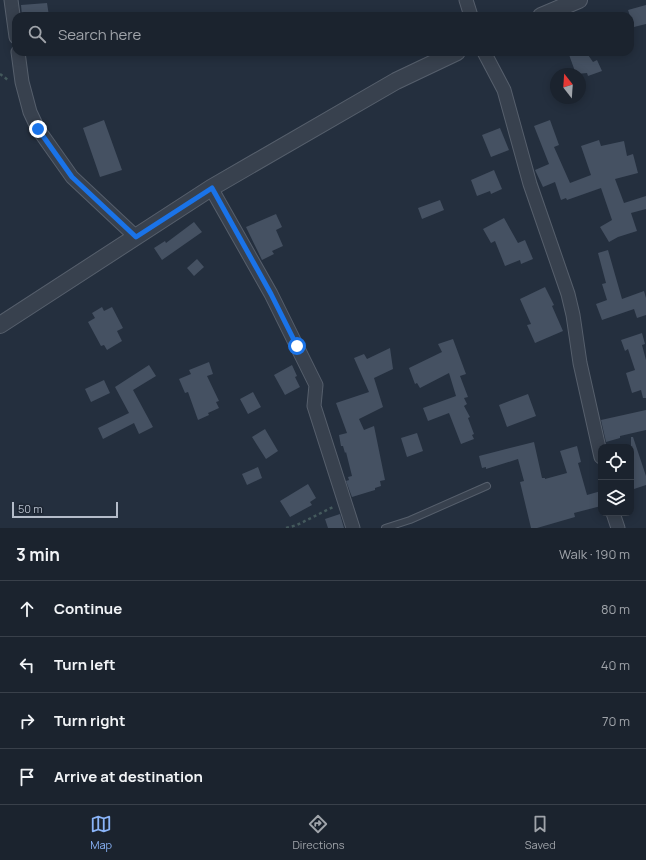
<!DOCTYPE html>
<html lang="en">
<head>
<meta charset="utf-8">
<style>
	body { margin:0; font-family:Manrope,sans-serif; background:#242b36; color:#f1f3f6 }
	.controls { position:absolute; right:12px; bottom:12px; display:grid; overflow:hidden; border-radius:8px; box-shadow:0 2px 10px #0003 }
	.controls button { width:36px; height:36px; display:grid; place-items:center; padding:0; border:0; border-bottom:1px solid #39404a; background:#1b232e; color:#f1f3f6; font:20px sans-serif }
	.compass { position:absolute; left:550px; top:68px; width:36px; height:36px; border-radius:50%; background:#1b232e; box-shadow:0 2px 10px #0003; rotate:343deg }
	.scale { position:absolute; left:12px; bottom:10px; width:106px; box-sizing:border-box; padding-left:4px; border:2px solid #b4bcc9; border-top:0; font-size:11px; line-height:14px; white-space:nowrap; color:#b4bcc9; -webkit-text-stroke:3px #1d2633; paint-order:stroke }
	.stop { position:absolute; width:12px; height:12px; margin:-9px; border:3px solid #1a73e8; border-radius:50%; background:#fff }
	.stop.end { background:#1a73e8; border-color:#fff; box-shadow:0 1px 4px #0008 }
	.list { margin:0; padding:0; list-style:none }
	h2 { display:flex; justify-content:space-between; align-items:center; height:52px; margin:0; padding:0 16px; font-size:17px }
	h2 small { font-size:13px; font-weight:400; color:#a0a4aa }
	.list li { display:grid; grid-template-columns:26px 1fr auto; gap:12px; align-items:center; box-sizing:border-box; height:56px; padding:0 16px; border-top:1px solid #39404a }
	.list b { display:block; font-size:15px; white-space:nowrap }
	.list em { font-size:13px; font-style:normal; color:#a0a4aa }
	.icon { flex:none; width:22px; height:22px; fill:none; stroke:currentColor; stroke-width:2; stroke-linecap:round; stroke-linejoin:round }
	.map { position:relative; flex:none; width:646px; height:528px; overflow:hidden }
	.search { position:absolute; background:#1b232e; box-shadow:0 2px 10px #0003; left:12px; right:12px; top:12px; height:44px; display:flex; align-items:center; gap:10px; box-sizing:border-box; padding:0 14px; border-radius:12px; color:#a0a4aa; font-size:15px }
	.sheet { height:276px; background:#1b232e }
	nav { display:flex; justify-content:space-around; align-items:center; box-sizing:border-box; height:56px; border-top:1px solid #39404a; background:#1b232e; font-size:11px; color:#a0a4aa }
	nav a { display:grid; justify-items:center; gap:2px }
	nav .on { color:#8ab4f8 }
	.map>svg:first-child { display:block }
	.building { fill:#455162 }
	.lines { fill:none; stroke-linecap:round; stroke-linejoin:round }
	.service-casing { stroke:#565f6c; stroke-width:8 }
	.minor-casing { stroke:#565f6c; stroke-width:15 }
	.tertiary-casing { stroke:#565f6c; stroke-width:18 }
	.path { stroke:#44595c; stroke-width:2.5; stroke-dasharray:3 3; stroke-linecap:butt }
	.service { stroke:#38414e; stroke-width:6 }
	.minor { stroke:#38414e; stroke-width:13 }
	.tertiary { stroke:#38414e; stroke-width:16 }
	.route { stroke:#1a73e8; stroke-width:5 }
</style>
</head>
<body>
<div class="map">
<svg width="646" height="528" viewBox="0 0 646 528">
	<rect width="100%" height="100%" fill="#242f3e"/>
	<path class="building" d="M47,3L49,16H22L21,5Z
		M646,5V24L630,28V16L628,10Z
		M568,52H586L593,62L597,60L602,71L588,76L587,73L576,74Z
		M104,120L122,170L100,177L83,128Z
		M550,120L559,145L554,147L570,183L591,175L581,146L599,140L601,146L624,141L627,156L633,154L638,173L615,179L624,203L646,196V209L631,213L637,231L618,237L609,242L600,227L612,220L601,188L567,200L566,198L561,200L555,182L543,187L535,170L549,164L534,126Z
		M500,128L509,150L491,157L482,135Z
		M494,170L502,189L491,194L490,191L477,196L471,180Z
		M440,200L444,210L422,219L418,208Z
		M276,214L282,227L276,230L283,246L272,251L274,254L262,260L246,227Z
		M504,218L518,243L525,240L533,259L521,264L520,260L505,266L495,241L491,243L483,229Z
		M194,222L202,232L162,260L154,248L165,241L166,243Z
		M608,250L622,299L644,291L646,298V315L637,318L634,309L602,320L596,304L607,300L602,284L606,283L598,253Z
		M197,259L204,267L194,276L187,268Z
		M545,287L554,305L552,306L563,331L535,343L527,325L531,324L520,299Z
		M102,307L104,311L112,307L123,328L117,331L122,341L107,350L104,345L101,346L88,322L95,318L92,313Z
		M642,333L645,344L642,345L646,360V398H643L641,390L632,393L626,373L635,370L628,349L625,351L621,340Z
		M453,339L466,374L460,376L468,397L464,398L467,404L464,406L470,417L468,418L474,434L472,435L474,439L461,444L449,413L428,421L423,408L456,396L449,373L420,388L417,383L415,384L409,368L442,352L438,344Z
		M390,348L393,369L374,378L383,407L359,419L364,430L374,426L385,480L380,481L381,486L375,488V490L352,497L346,481L349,480L348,477L352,476L346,452L345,453L343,446H341L339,435L347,433L336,403L369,392L354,358L364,354L367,359Z
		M209,362L213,374L207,376L219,401L216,402L219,408L208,413L209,415L198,420L188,392L185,393L179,379L191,374L189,370Z
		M149,365L156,376L133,390L153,427L139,434L134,423L103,439L98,428L129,413L115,387Z
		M292,365L297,376L295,377L300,387L285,395L274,375Z
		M104,380L110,393L91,402L85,389Z
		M253,392L261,407L248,414L240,399Z
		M528,394L536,416L507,427L499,405Z
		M646,410V430L620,436V438L606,442L601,420Z
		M265,429L278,451L266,459L252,437Z
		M417,433L423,451L407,457L401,438Z
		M631,437H633L646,476V485L631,490Z
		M534,442L542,478H545V479L567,473L560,451L577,446L581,462L578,463L587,495L601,491V506L574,513L575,517L537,528H531L520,482L524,481L518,459L486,469V467L482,468L479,456Z
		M258,467L262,478L247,485L242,474Z
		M308,484L316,498L310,502L312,505L290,517L280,501Z
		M340,514L344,528H328L325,519Z"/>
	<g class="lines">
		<g class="service-casing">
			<path id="service" d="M385,528L410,520L487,486"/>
		</g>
		<g class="minor-casing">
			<path id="minor" d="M11,0L16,37
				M466,0L471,16
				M18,52L22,82L30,112L38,129L72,177L136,237
				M484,52L504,90L530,184L568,294L573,315L580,363L601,457
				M211,188L271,294L316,385L314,406L353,528
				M613,513L618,528"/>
		</g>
		<g class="tertiary-casing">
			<path id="tertiary" d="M541,16L579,0
				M0,325L211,188L396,81L457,52"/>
		</g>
		<path class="path" d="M0,74L8,80
			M286,528L297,525L333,507"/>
		<use href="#service" class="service"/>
		<use href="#minor" class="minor"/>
		<use href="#tertiary" class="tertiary"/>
	</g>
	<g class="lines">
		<path class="route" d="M38,129L72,177L136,237L212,188L271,294L297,346"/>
	</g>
</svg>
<div class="controls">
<button><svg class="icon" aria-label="locate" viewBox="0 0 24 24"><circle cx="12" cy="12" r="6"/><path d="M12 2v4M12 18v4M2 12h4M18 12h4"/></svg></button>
<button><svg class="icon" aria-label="layers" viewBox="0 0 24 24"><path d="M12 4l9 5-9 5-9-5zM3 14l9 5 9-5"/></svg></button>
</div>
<svg class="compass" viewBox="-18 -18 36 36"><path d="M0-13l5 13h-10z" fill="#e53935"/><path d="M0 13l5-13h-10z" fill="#a0a4aa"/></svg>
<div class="scale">50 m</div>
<div class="stop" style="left:297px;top:346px"></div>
<div class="stop end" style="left:38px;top:129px"></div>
<div class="search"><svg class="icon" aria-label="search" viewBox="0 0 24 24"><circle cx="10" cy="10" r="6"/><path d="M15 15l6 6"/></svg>Search here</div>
</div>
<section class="sheet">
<h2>3 min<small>Walk · 190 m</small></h2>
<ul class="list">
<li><svg class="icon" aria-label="ahead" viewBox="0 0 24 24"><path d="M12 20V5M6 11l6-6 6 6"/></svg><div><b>Continue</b></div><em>80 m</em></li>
<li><svg class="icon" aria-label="left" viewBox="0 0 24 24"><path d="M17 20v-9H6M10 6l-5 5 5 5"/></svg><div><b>Turn left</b></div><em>40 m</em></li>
<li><svg class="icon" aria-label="right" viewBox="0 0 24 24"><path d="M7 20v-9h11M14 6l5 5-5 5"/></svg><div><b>Turn right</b></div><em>70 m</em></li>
<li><svg class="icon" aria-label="arrive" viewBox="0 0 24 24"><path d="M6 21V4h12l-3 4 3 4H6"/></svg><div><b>Arrive at destination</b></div></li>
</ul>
</section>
<nav>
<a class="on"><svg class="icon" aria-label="map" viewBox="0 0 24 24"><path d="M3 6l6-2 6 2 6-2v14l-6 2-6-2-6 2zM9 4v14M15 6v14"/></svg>Map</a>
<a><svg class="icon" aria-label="directions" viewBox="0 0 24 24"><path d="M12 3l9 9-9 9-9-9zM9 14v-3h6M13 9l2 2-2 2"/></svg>Directions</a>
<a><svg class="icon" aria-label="saved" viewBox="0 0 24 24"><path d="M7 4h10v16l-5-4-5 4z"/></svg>Saved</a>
</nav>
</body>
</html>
